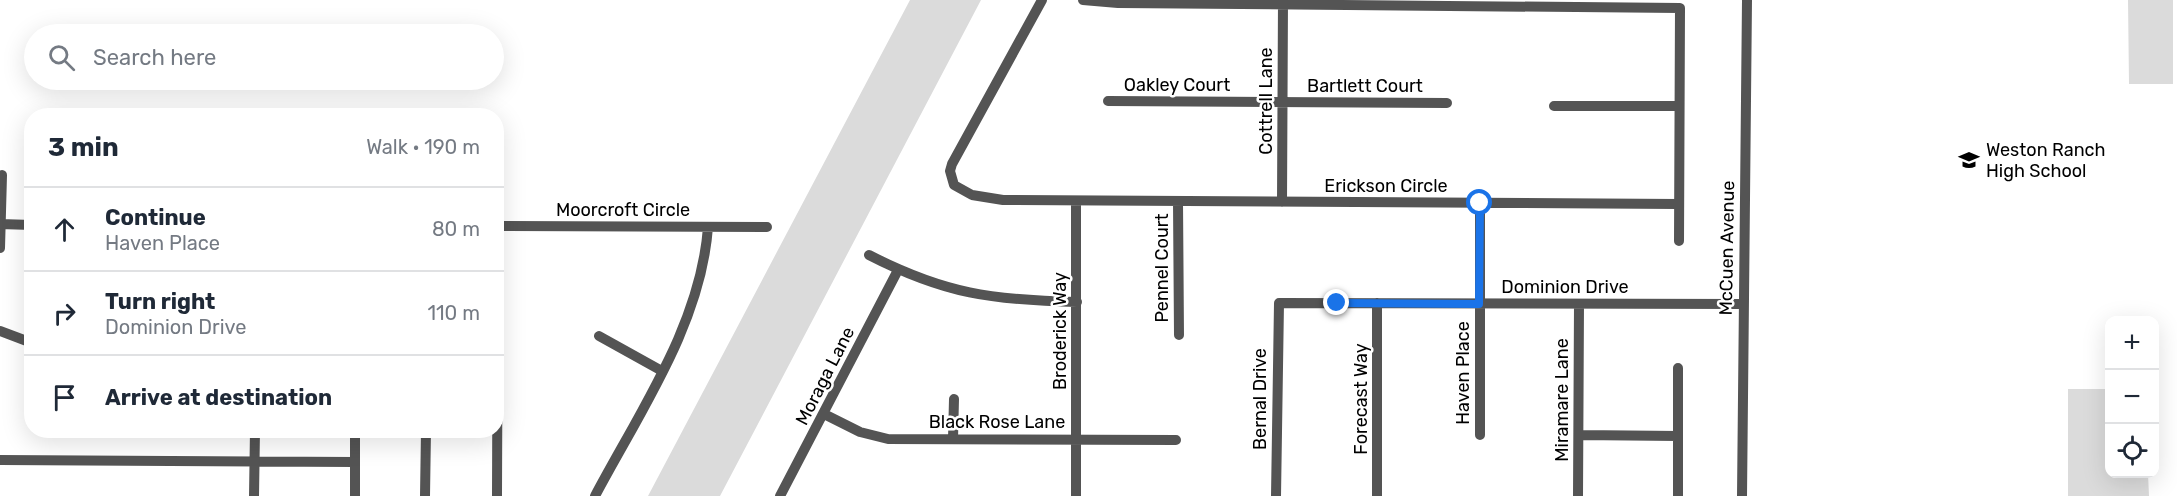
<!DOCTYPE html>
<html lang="en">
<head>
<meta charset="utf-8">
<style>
	body { margin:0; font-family:Rubik,sans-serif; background:#f2f2f3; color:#1f2937 }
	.controls { position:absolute; right:18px; bottom:18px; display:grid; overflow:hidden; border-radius:12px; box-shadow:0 6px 24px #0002 }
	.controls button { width:54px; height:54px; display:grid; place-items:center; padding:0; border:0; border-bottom:2px solid #e0e1e3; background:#fff; color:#1f2937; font:30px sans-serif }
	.stop { position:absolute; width:18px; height:18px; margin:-14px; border:4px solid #1a73e8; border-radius:50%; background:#fff }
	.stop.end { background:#1a73e8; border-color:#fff; box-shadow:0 2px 6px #0008 }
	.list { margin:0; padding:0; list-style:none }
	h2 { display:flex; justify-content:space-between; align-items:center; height:78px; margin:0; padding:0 24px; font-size:26px }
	h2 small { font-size:20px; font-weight:400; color:#747a83 }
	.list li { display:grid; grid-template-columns:39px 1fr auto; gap:18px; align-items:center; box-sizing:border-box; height:84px; padding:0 24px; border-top:2px solid #e0e1e3 }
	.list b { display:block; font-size:22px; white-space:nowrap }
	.list p { margin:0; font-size:20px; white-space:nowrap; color:#747a83 }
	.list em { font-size:20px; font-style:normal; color:#747a83 }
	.icon { flex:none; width:33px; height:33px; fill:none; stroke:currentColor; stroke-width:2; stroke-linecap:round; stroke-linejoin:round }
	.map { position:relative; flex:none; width:2177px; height:496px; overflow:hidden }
	.search { position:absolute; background:#fff; box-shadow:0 6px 24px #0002; left:24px; top:24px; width:480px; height:66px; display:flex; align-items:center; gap:15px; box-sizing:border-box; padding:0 21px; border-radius:33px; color:#747a83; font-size:22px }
	.panel { position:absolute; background:#fff; box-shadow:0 6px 24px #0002; left:24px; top:108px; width:480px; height:330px; border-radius:24px }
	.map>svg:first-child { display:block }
	.green { fill:#dbdbdb }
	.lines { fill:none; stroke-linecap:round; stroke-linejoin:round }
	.minor { stroke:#545454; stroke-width:10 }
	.route { stroke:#1a73e8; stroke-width:8 }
	.labels { text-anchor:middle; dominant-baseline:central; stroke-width:5; stroke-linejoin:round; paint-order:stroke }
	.street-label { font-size:18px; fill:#000; stroke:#fff }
	.poi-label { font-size:18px; fill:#000; stroke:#fff; text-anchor:start }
</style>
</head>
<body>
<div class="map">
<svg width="2177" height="496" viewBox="0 0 2177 496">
	<rect width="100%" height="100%" fill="#fff"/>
	<path class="green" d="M910,0H981L720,496H648Z
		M2128,0H2173V84H2129Z
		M2068,389H2109L2110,474H2148L2149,496H2068Z"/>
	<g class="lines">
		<path class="minor" d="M1042,0L952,164L950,171L954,185L972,195L1003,200L1678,204
			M1083,0L1118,3L1680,8L1679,241
			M1108,101L1447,103
			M1554,106H1678
			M1178,202L1179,335
			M1282,202L1283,0
			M0,224L32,225
			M0,248L2,175
			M869,255C945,294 992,300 1077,302
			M0,331L32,343
			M599,336L662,371
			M824,414L860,432L888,439L1176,440
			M1480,435V203
			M1579,435L1678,436
			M953,439L954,399
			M0,460L355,462
			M254,496L255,430
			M355,496V430
			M425,496L426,430
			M497,496L498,226L767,227
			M595,496C640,411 701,324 708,227
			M780,496L898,270
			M1076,496V201
			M1276,496L1279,303L1743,304
			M1377,496V303
			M1578,496L1579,304
			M1678,496V368
			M1742,496L1747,0"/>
	</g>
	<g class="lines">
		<path class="route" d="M1337,303L1479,304L1480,203"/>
	</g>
	<defs>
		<g id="school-bare" transform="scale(1.62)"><path d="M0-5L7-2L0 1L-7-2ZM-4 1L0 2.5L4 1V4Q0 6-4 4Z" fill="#000" stroke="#fff" stroke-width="2.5" paint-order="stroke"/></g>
	</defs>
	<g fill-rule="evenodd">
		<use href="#school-bare" x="1969" y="160"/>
	</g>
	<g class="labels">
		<g class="street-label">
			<text x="1177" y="85">Oakley Court</text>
			<text x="1365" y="86">Bartlett Court</text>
			<text transform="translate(1266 101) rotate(-90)">Cottrell Lane</text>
			<text x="1386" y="186">Erickson Circle</text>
			<text x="623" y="210">Moorcroft Circle</text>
			<text transform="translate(1727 248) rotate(-89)">McCuen Avenue</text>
			<text transform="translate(1162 268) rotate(-90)">Pennel Court</text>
			<text x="1565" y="287">Dominion Drive</text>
			<text transform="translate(1060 331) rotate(-90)">Broderick Way</text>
			<text transform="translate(1463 373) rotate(-90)">Haven Place</text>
			<text transform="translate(825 376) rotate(-63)">Moraga Lane</text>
			<text transform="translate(1260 399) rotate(-90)">Bernal Drive</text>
			<text transform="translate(1361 399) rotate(-90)">Forecast Way</text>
			<text transform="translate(1562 400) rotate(-90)">Miramare Lane</text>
			<text x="997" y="422">Black Rose Lane</text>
		</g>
		<g class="poi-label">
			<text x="1986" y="150">Weston Ranch<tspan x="1986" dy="21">High School</tspan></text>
		</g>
	</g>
</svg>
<div class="controls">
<button>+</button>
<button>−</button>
<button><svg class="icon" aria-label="locate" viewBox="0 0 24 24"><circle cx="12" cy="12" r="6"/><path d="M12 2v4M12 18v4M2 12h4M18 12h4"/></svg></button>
</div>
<div class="stop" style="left:1480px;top:203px"></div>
<div class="stop end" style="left:1337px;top:303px"></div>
<div class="search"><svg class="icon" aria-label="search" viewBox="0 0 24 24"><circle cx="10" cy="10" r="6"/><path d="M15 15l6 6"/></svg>Search here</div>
<section class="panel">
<h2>3 min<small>Walk · 190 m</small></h2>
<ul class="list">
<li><svg class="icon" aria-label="ahead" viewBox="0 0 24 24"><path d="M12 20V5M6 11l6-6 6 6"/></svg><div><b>Continue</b><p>Haven Place</p></div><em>80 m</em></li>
<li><svg class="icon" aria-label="right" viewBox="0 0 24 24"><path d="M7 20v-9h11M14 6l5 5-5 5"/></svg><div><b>Turn right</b><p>Dominion Drive</p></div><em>110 m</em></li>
<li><svg class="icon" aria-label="arrive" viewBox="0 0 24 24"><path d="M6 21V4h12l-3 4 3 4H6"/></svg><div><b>Arrive at destination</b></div></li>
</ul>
</section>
</div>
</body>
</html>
